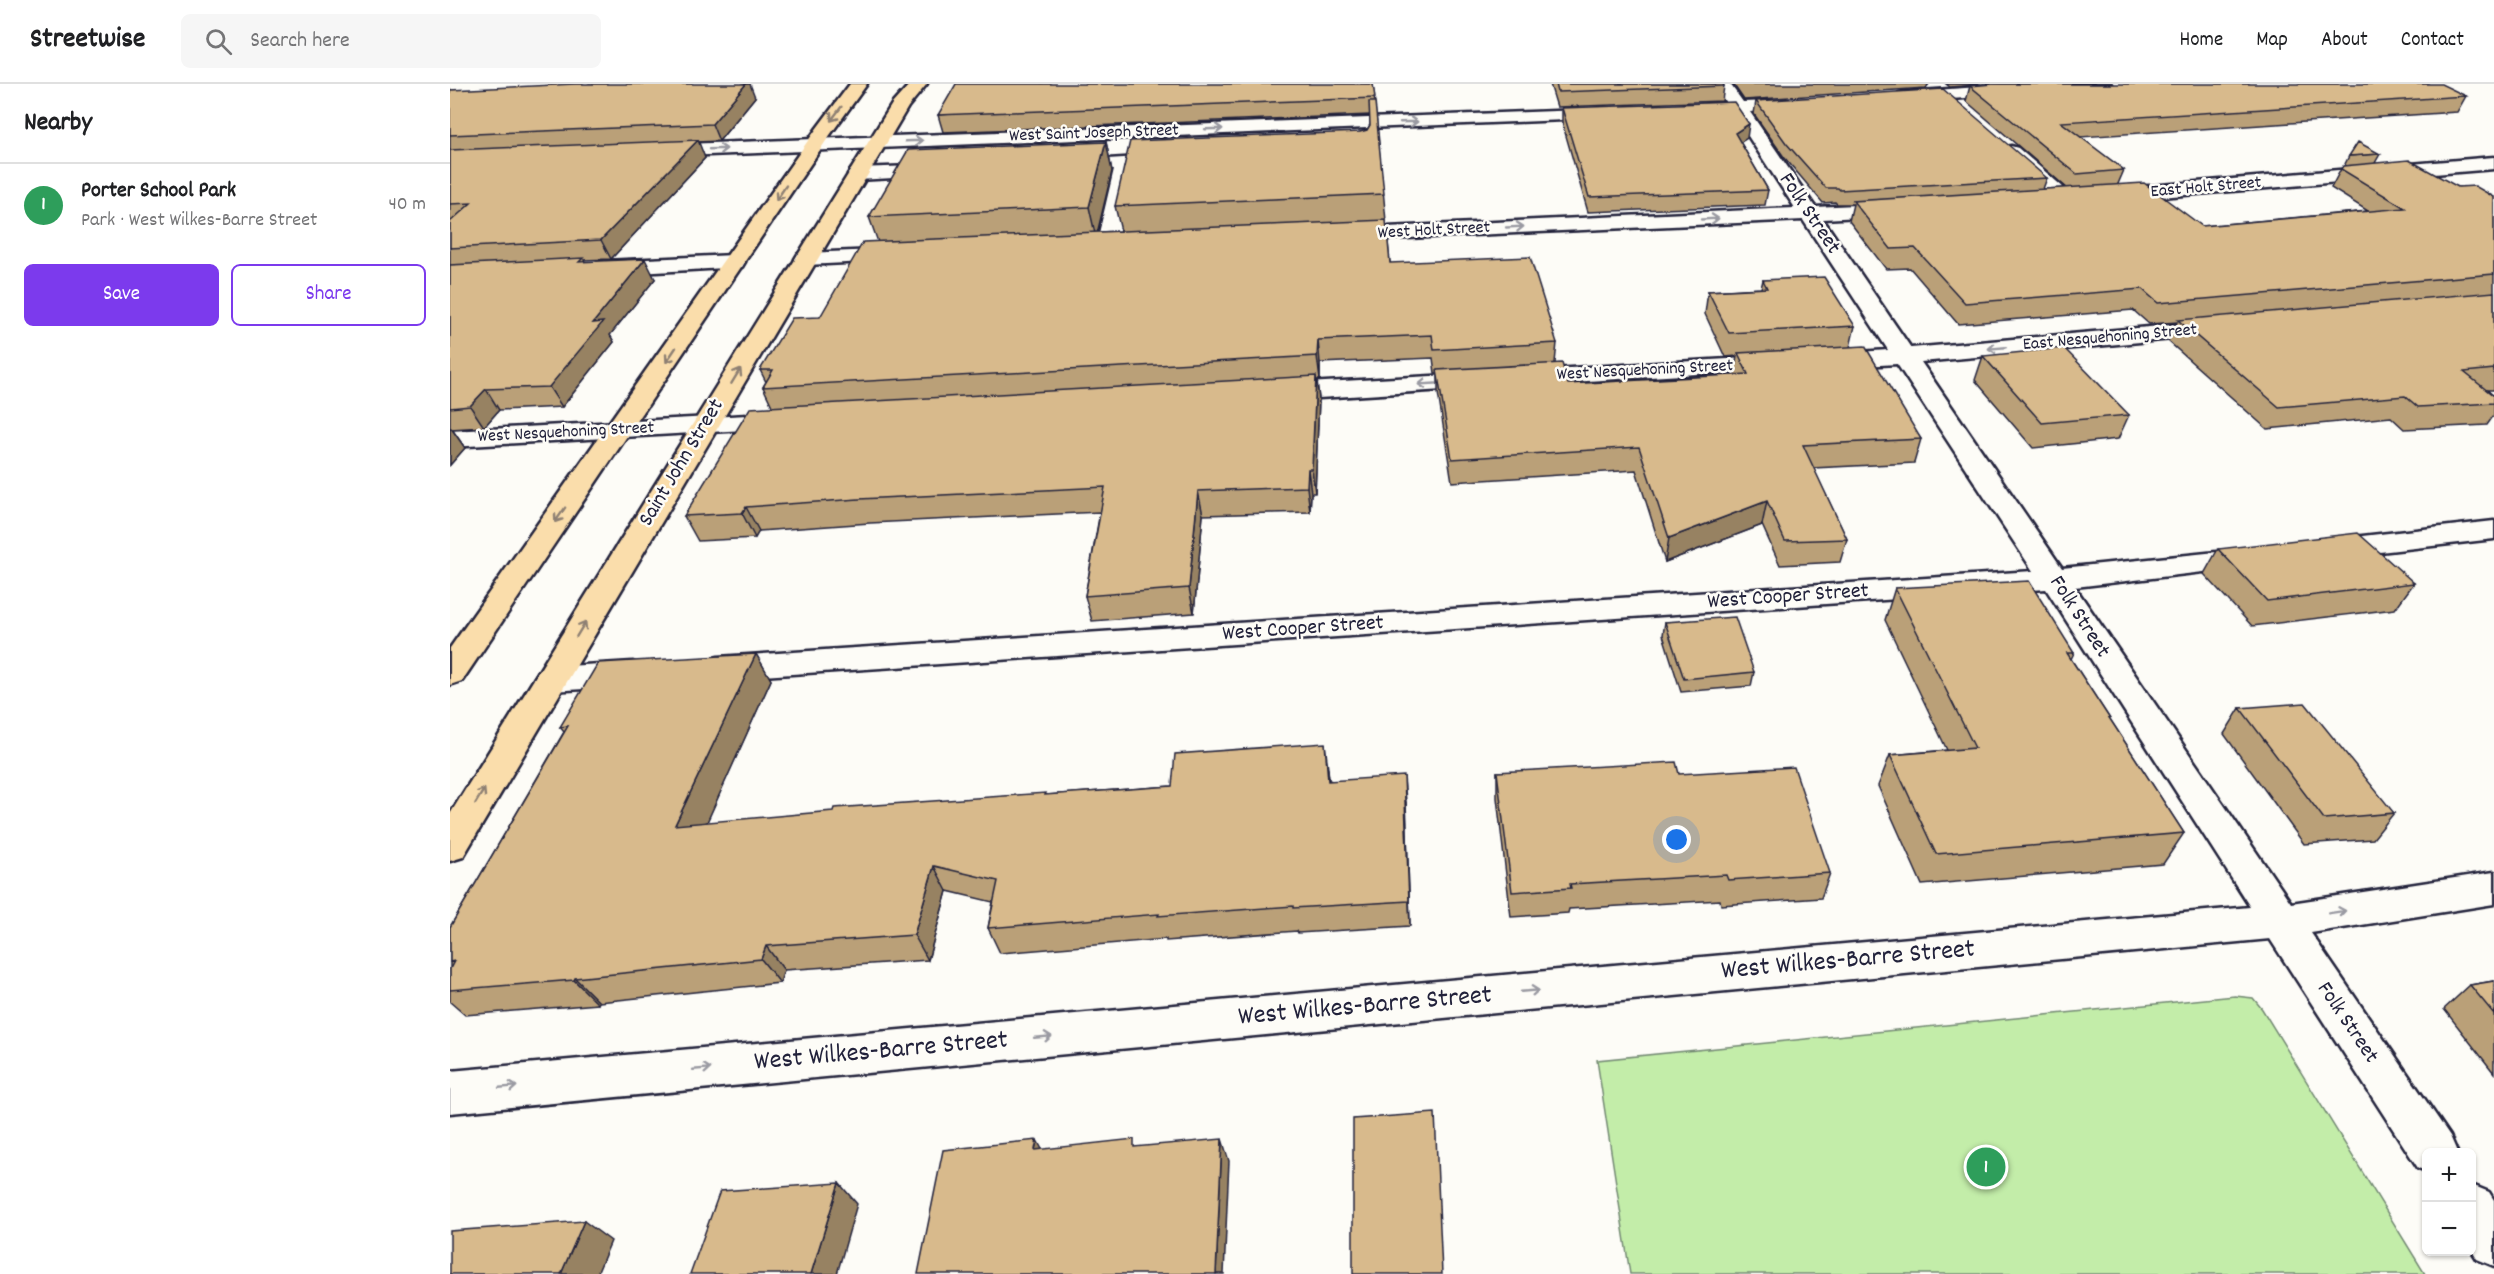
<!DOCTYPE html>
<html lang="en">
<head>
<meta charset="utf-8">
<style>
	body { margin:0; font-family:Dekko,sans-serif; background:#f6f6f6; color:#202124 }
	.controls { position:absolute; right:18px; bottom:18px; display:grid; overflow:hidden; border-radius:9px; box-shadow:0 2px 4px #0004 }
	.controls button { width:54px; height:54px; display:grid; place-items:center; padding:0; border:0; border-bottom:2px solid #e0e0e0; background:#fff; color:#202124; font:30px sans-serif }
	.you { position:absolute; left:1227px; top:756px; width:21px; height:21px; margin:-15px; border:4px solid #fff; border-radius:50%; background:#1a73e8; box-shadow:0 0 0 9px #1a73e833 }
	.badge { display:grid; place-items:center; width:39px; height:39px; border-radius:50%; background:#7c3aed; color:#fff; font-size:20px; font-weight:700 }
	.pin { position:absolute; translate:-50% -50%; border:3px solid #fff; box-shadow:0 2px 6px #0006 }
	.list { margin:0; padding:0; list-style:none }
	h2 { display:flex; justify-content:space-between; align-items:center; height:78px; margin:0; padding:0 24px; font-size:26px }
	h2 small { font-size:20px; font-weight:400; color:#757577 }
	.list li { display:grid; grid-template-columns:39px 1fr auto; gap:18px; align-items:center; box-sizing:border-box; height:84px; padding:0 24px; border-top:2px solid #e0e0e0 }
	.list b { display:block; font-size:22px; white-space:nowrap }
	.list p { margin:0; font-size:20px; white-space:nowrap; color:#757577 }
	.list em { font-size:20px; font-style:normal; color:#757577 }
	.actions { display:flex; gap:12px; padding:18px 24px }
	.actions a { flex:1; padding:14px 0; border:2px solid #7c3aed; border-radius:9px; text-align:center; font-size:21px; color:#7c3aed }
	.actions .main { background:#7c3aed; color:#fff }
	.icon { flex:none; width:33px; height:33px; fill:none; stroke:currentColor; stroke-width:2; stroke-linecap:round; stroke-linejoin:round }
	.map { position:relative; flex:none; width:2044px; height:1190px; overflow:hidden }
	header { display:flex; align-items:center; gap:36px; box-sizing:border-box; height:84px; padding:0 30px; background:#fff; border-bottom:2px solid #e0e0e0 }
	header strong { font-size:28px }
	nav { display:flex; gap:33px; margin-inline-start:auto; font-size:21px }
	.search { width:420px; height:54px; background:#f6f6f6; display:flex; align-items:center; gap:15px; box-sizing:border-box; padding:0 21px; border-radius:9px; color:#757577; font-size:22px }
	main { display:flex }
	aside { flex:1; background:#fff }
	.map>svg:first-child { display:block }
	.green { fill:#c3eda9; stroke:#728872; stroke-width:1.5 }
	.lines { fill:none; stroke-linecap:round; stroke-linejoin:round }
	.minor-casing { stroke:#22223b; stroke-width:5 }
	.major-casing { stroke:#22223b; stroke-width:5 }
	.minor { fill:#fdfcf7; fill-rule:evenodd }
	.major { fill:#faddab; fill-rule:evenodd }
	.wall { fill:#baa078; stroke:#22223b; stroke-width:1.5 }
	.shaded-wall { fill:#978262; stroke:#22223b; stroke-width:1.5 }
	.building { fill:#d8ba8c; stroke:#22223b; stroke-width:1.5 }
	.oneway { stroke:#8e8073 }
	.oneway2 { stroke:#9a9aa2 }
	.labels { text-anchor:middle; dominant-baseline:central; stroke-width:5; stroke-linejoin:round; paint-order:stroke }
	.far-street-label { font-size:18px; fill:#22223b; stroke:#fdfcf7 }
	.street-label { font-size:22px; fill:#22223b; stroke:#fdfcf7 }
	.near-street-label { font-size:27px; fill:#22223b; stroke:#fdfcf7 }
</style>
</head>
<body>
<header>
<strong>Streetwise</strong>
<div class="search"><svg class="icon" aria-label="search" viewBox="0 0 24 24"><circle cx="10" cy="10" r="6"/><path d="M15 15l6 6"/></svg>Search here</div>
<nav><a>Home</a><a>Map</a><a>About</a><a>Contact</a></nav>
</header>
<main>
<aside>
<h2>Nearby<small></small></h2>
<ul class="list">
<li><span class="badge" style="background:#2e9e5b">1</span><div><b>Porter School Park</b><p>Park · West Wilkes-Barre Street</p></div><em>40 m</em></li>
</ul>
<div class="actions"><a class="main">Save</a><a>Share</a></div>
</aside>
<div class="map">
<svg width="2044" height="1190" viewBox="0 0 2044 1190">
	<rect width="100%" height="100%" fill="#fdfcf7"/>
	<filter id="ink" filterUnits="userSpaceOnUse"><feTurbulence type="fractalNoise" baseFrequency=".0167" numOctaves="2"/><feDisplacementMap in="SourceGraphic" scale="12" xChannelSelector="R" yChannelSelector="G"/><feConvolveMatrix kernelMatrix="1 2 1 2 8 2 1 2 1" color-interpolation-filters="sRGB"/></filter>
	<g filter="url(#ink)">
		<path class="green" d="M1785,912L1803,914L1812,925L1975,1190H1180L1147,976Z"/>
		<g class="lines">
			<g class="minor-casing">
				<path id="minor" d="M1264,0H1280L1293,18L1355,16L1358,20L1355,24L1349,25L1300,28L1365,123L1447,119L1454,121L1457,125L1454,129L1447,131L1373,135L1461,264L1767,237L1775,239L1779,244L1775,249L1767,251L1471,278L1612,484L1805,464L1816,466L1820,473L1816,480L1805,482L1625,503L1841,819L2044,788V820L1861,849L2000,1052L2007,1068H1976V1087L1968,1084L1820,855L0,1029V987L1800,823L1596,505L268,595L256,592L252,584L256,576L268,573L1583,487L1447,280L1379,284L1370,282L1367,277L1370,272L1379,270L1438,266L1353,136L893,157L886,155L883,151L886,147L893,145L1345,124L1283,29L1239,30L1236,26L1239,22L1276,19Z
					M1575,0H1661L1659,4L1653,5L1455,18L1449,17L1446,13L1449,9L1455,8Z
					M1157,25L1163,26L1166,30L1163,34L208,73L201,71L199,67L201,63L208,61Z
					M1561,62L1568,64L1622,111L1625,115L1622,119H1608L1554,72L1552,68L1554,64Z
					M721,71L728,73L730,77L728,81L684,85L668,162L665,167L657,168L649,167L646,162L664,85L617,88L610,86L607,82L610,78Z
					M2044,73V85L1663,117L1656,115L1653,111L1656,107L1663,105Z
					M490,81L497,83L500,87L497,91L408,96L401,94L398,90L401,86L408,84Z
					M449,165L457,166L460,171L457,176L356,181L348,180L345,175L348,170L356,169Z
					M284,171L292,173L295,178L292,183L154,191L146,189L143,184L146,179L154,177Z
					M1331,272L1340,274L1343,279L1340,284L822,317L813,314L809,309L813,304L822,301Z
					M337,329L346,331L350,337L346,343L0,363V347Z
					M2044,437V455L1877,474L1867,472L1862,465L1867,458L1877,456Z
					M183,578L195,582L199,590L195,598L183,602L101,607L89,603L84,595L89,587L101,583Z
					M2022,1101L2039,1108L2044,1116V1182L2027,1175L2022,1167Z"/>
			</g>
			<g class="major-casing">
				<path id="major" d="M400,0H417L380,51L12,597L0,601V564L367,44Z
					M460,0H477L458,23L13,773L0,777V730L442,20Z"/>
			</g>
			<use href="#minor" class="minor"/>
			<use href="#major" class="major"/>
		</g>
		<path class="wall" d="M923,0L940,179L1107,259L1105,279L1118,300L1284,291L1287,272L1275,273L1255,230L1258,207L1311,204L1313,196L1405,242L1400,263L1471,355L1464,379L1363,384L1397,455L1390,478L1330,481L1312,441L1215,478L1186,386L1002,398L988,309V289H985L983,274L870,279V296H867L869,315L865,409H861L860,428L753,431L744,529L642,537L635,512L650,428L420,439L309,447L305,454L248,457L234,432L322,322L313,303L316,298L310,286L370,233L428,158L419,133L656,58L662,87L648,148L671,147L665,122L917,46L920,41V31L493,48L488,31Z
			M1100,0H1273L1274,2L1272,17L1107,23Z
			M1283,0H1479L1476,4L1294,16Z
			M1496,0H1541L1500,3Z
			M1520,2L2016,12L2007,28L1629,53L1674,86L1668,100L1752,142L1918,127L1881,104L1891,85L1894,82L1899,72L1930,70L1925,79L2044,113V306H2037L2044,312V331L2037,341L1954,345L1941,333L1817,345L1718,257L1727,238L1699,240L1683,226L1508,240L1460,184L1436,185L1399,137L1403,120H1387L1385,118L1373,119L1334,73L1304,30L1306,17L1597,94L1593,105L1617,104L1516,17Z
			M0,6L305,13L269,57L248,58L255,74L161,175L134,176L135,178L205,195L160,251L164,258L112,323L49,326L34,343L2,345L15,364L0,381Z
			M1112,24L1297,54L1290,58L1318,106L1315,121L1138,128L1112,38Z
			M1533,272L1679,331L1668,355L1583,364L1525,296Z
			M1768,465L1964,499L1945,525L1802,542L1754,490Z
			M1445,504L1624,569L1621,575L1734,749L1713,780L1472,801L1428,702L1440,671L1497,666L1435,536Z
			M1215,538L1304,588L1301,602L1231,608L1213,551Z
			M306,570L321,596L256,739L596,711L722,702L878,685L879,696L956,718L960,842L848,849L847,847L716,857V855L550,869L538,844L543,818L497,807L478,876L334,886L330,899L149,918L148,920L15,931L0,918V843L114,648L110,643Z
			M1790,624L1944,729L1923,755L1854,760L1774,650Z
			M1047,688L1229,690L1380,789L1371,814L1271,821L1270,816L1119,825L1118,829L1061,833L1047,714Z
			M2044,897V989L1994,925L2020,901Z"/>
		<path class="shaded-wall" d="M296,0H300L305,13L269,57L262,40Z
			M1299,40L1297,54L1282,64L1285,49Z
			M248,56L255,74L161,175L151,156Z
			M656,58L662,87L646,154L639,123Z
			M195,175L205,195L160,251L164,258L112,323L99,303L143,239Z
			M868,256L870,279V296L867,272Z
			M866,292L869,315L865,409L862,385Z
			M36,305L49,326L34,343L20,322Z
			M0,344H1L15,364L0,381Z
			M858,385L861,409L860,428L857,403Z
			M748,407L753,431L744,529L739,504Z
			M1317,417L1312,441L1215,478L1219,454Z
			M296,423L309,447L305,454L292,429Z
			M306,570L321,596L244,767L225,741Z
			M875,659L878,685L881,722L878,697Z
			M954,692L956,718L960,842Z
			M484,782L497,807L478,876L464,851Z
			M316,862L334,886L330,899L311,875Z
			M125,894L149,918L148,920L124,896Z
			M772,1055L779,1077L774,1190H766Z
			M587,1056L599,1078L585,1066Z
			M389,1099L407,1120L387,1190H361Z
			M134,1137L161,1157L147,1190H111Z"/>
		<path class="building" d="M125,0H296L262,40L0,51V6Z
			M506,0H923L925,14L488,31Z
			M1106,0H1273L1274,2L1108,8Z
			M1542,0H1991L2016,12L1611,38L1674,86L1627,90L1520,2Z
			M1493,5L1597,94L1390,106L1388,104H1376L1336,59L1306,17Z
			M919,18H925L934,110L665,122L680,57L910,48L917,46L920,41Z
			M1284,18L1299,40L1285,49L1318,106L1139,113L1112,24Z
			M248,56L151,156L0,164V138L21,119L0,120V66Z
			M656,58L639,123L419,133L458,66Z
			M1908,58L1930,70L1899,72Z
			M1959,76L2008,103L2025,102L2044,113V190L1708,219L1692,205L1515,219L1465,164L1441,165L1403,117L1694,99L1752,142L1955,124L1891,85L1893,82Z
			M936,136L940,179L1080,173L1107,259L984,266L982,251L868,256L867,272L313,303L323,286H310L342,234L370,233L413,158Z
			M133,174L129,178L195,175L143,239L153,238L99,303L36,305L20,322L0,324V181Z
			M1374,193L1405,242L1279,249L1258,207L1317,204L1313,196Z
			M2044,208V285L2014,288L2044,312V319L1968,323L1955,312L1829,323L1728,236Z
			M1415,262L1471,355L1353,361L1397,455L1335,457L1317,417L1219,454L1189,363L1002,375L987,286L1112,279L1118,300L1264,292L1298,290L1288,269Z
			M1614,264L1679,331L1592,339L1533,272Z
			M866,292L862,385H858L857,403L748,407L739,504L635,512L655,403L409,415L296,423L292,429L234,432L300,324Z
			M1908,449L1964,499L1817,517L1768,465Z
			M1579,497L1624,569H1617L1734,749L1486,770L1440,671L1525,664L1445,504Z
			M1285,533L1304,588L1234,595L1215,538Z
			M306,570L225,741L383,727L384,724L596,709L595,711L722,702L725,670L875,659L878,697L954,692L959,817L843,824V822L708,832L709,830L538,844L548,797L484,782L464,851L316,862L311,875L125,894L124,896L0,906V885L4,877L0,878V843L118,642L110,643L148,579Z
			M1855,619L1944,729L1874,735L1790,624Z
			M1226,678L1229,690L1344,683L1380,789L1278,796L1276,791L1120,800L1121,804L1062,808L1047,688Z
			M2044,897V930L2020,901Z
			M985,1029L992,1190H903V1035Z
			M684,1055V1063L772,1055L766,1190H468L493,1066L587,1056L585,1066Z
			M389,1099L361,1190H240L270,1107Z
			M134,1137L111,1190H0V1147Z"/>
		<defs><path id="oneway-shaft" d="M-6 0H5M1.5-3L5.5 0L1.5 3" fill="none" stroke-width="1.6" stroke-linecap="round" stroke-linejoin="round" transform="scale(1.5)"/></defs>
		<g class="oneway">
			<use href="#oneway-shaft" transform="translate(386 30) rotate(127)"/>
			<use href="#oneway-shaft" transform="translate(331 109) rotate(124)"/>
			<use href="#oneway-shaft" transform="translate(221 271) rotate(124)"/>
			<use href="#oneway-shaft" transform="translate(286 292) rotate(-59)"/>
			<use href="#oneway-shaft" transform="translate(110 431) rotate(125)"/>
			<use href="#oneway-shaft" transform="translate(131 545) rotate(-59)"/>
			<use href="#oneway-shaft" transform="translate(30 712) rotate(-59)"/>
		</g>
		<g class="oneway2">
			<use href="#oneway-shaft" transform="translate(959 38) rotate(-2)"/>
			<use href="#oneway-shaft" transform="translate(764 45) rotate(-2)"/>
			<use href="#oneway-shaft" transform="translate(464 57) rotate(-2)"/>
			<use href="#oneway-shaft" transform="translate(268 65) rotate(-2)"/>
			<use href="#oneway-shaft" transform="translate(1260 135) rotate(-3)"/>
			<use href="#oneway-shaft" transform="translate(1065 143) rotate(-3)"/>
			<use href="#oneway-shaft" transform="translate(1547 264) rotate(175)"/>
			<use href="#oneway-shaft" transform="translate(977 300) rotate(177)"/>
			<use href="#oneway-shaft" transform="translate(1887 828) rotate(-9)"/>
			<use href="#oneway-shaft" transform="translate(1080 907) rotate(-5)"/>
			<use href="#oneway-shaft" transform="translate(593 953) rotate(-5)"/>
			<use href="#oneway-shaft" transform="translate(252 985) rotate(-5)"/>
			<use href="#oneway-shaft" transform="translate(58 1003) rotate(-5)"/>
		</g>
	</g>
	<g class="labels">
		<g class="far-street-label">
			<text transform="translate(644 50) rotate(-2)">West Saint Joseph Street</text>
			<text transform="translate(1756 104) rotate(-5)">East Holt Street</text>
			<text transform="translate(984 147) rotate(-3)">West Holt Street</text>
			<text transform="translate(1660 254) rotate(-5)">East Nesquehoning Street</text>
			<text transform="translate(1195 287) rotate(-3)">West Nesquehoning Street</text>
			<text transform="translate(116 349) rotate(-3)">West Nesquehoning Street</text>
		</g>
		<g class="street-label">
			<text transform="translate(1359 130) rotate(56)">Folk Street</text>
			<text transform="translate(232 379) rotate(-59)">Saint John Street</text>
			<text transform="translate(1338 513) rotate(-4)">West Cooper Street</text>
			<text transform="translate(1629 533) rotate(57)">Folk Street</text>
			<text transform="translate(853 545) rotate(-4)">West Cooper Street</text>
			<text transform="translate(1897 939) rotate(56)">Folk Street</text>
		</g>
		<g class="near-street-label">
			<text transform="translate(1398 877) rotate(-5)">West Wilkes-Barre Street</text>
			<text transform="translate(915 923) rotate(-5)">West Wilkes-Barre Street</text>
			<text transform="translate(431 968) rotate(-5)">West Wilkes-Barre Street</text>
		</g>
	</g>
</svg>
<div class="controls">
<button>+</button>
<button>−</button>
</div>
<div class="you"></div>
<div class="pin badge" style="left:1536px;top:1083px;background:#2e9e5b">1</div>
</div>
</main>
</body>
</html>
